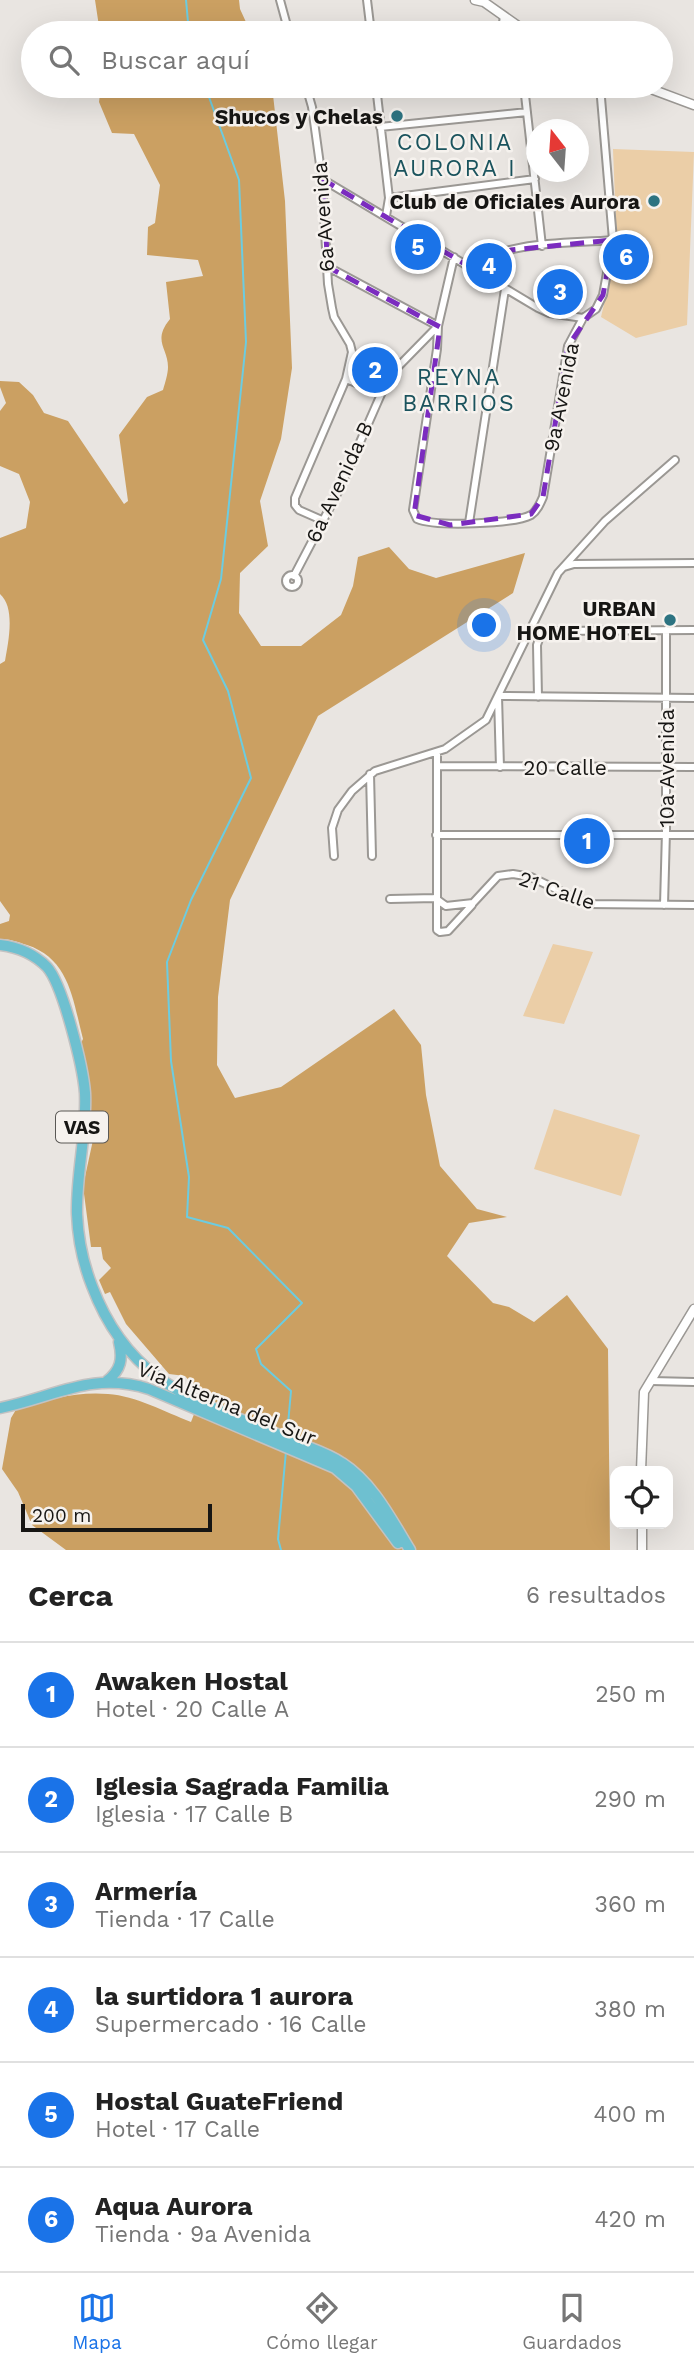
<!DOCTYPE html>
<html lang="es">
<head>
<meta charset="utf-8">
<style>
	body { margin:0; font-family:"Work Sans",sans-serif; background:#f6f6f6; color:#222 }
	.controls { position:absolute; right:21px; bottom:21px; display:grid; overflow:hidden; border-radius:14px; box-shadow:0 7px 28px #0002 }
	.controls button { width:63px; height:63px; display:grid; place-items:center; padding:0; border:0; border-bottom:2px solid #e0e0e0; background:#fff; color:#222; font:35px sans-serif }
	.compass { position:absolute; left:526px; top:119px; width:63px; height:63px; border-radius:50%; background:#fff; box-shadow:0 7px 28px #0002; rotate:343deg }
	.scale { position:absolute; left:21px; bottom:18px; width:191px; box-sizing:border-box; padding-left:7px; border:4px solid #171614; border-top:0; font-size:19px; line-height:24px; white-space:nowrap; color:#171614; -webkit-text-stroke:5px #f6f2ee; paint-order:stroke }
	.you { position:absolute; left:485px; top:626px; width:24px; height:24px; margin:-18px; border:5px solid #fff; border-radius:50%; background:#1a73e8; box-shadow:0 0 0 10px #1a73e833 }
	.badge { display:grid; place-items:center; width:46px; height:46px; border-radius:50%; background:#1a73e8; color:#fff; font-size:23px; font-weight:700 }
	.pin { position:absolute; translate:-50% -50%; border:4px solid #fff; box-shadow:0 2px 7px #0006 }
	.list { margin:0; padding:0; list-style:none }
	h2 { display:flex; justify-content:space-between; align-items:center; height:91px; margin:0; padding:0 28px; font-size:30px }
	h2 small { font-size:23px; font-weight:400; color:#767676 }
	.list li { display:grid; grid-template-columns:46px 1fr auto; gap:21px; align-items:center; box-sizing:border-box; height:105px; padding:0 28px; border-top:2px solid #e0e0e0 }
	.list b { display:block; font-size:26px; white-space:nowrap }
	.list p { margin:0; font-size:23px; white-space:nowrap; color:#767676 }
	.list em { font-size:23px; font-style:normal; color:#767676 }
	.icon { flex:none; width:38px; height:38px; fill:none; stroke:currentColor; stroke-width:2; stroke-linecap:round; stroke-linejoin:round }
	.map { position:relative; flex:none; width:694px; height:1550px; overflow:hidden }
	.search { position:absolute; background:#fff; box-shadow:0 7px 28px #0002; left:21px; right:21px; top:21px; height:77px; display:flex; align-items:center; gap:18px; box-sizing:border-box; padding:0 24px; border-radius:38px; color:#767676; font-size:26px }
	.sheet { height:721px; background:#fff }
	nav { display:flex; justify-content:space-around; align-items:center; box-sizing:border-box; height:98px; border-top:2px solid #e0e0e0; background:#fff; font-size:19px; color:#767676 }
	nav a { display:grid; justify-items:center; gap:4px }
	nav .on { color:#1a73e8 }
	.map>svg:first-child { display:block }
	.green { fill:#ebcea7 }
	.forest { fill:#cba062 }
	.lines { fill:none; stroke-linecap:round; stroke-linejoin:round }
	.stream { stroke:#6ccce0; stroke-width:2 }
	.minor-casing { stroke:#9b9894; stroke-width:10 }
	.secondary-casing { stroke:#9b9894; stroke-width:11 }
	.trunk-casing { stroke:#c3c2c2; stroke-width:13 }
	.minor { stroke:#fff; stroke-width:6 }
	.secondary { stroke:#fff; stroke-width:8 }
	.trunk { stroke:#6ec0d0; stroke-width:10 }
	.marked { fill:none; stroke:#7b2cbf; stroke-width:5; stroke-dasharray:14 9; stroke-linejoin:round }
	.poi-dot { fill:#2d7381; stroke:#f6f2ee; stroke-width:2.5 }
	.labels { text-anchor:middle; dominant-baseline:central; stroke-width:5; stroke-linejoin:round; paint-order:stroke }
	.shield { fill:#f6f2ee; stroke:#5a5855; stroke-width:2 }
	.shield-label { font-size:19px; font-weight:bold; fill:#171614 }
	.poi-label { font-size:21px; font-weight:bold; fill:#171614; stroke:#f6f2ee; text-anchor:end }
	.street-label { font-size:21px; fill:#171614; stroke:#f6f2ee }
	.neighbourhood-label { font-size:23px; letter-spacing:2px; fill:#1a535d; stroke:#f6f2ee }
</style>
</head>
<body>
<div class="map">
<svg width="694" height="1550" viewBox="0 0 694 1550">
	<rect width="100%" height="100%" fill="#e9e5e1"/>
	<path class="green" d="M613,149L694,152L687,325L636,338L601,317L617,249Z
		M553,944L593,952L564,1024L523,1016Z
		M554,1109L640,1135L621,1196L534,1169Z"/>
	<path class="forest" d="M95,0H239L240,9L251,33H100Z
		M101,86H272L285,201L292,368L281,439L260,501L268,546L240,573L239,613L261,646H301L341,615L353,586L358,557L389,547L409,569L436,578L525,553L513,593L318,716L230,900L218,997L217,1065L235,1098L281,1087L394,1009L421,1045L426,1095L440,1166L477,1209L507,1217L469,1223L447,1256L493,1303L509,1307L534,1322L567,1295L608,1349L610,1550H66L32,1525L18,1492L2,1469L11,1418L17,1408C46,1400 78,1391 108,1394C136,1396 165,1412 191,1422L203,1391L195,1387L185,1376L169,1374L126,1324L110,1292L105,1294L99,1280L111,1268L103,1259L101,1247H91L83,1186L93,1140L89,1131L90,1088L81,1043L83,1039C73,1001 70,959 27,945C18,942 10,939 0,939V924L9,921L10,915L0,901V664L5,661C8,643 16,608 0,594V538L26,528L30,502L19,474L0,466V411L6,403L0,387V381L19,382L33,395L44,413L68,421L124,504L128,501L119,435L147,397L163,390C165,383 168,374 168,367C168,348 152,341 170,319L166,282L203,276L198,260L147,255L148,227L155,223L160,185L134,134L112,133L99,102Z"/>
	<g class="lines">
		<path class="stream" d="M186,0L189,33
			M205,86L239,180L246,342L221,579L203,640L228,691L251,778L191,900L167,962L171,1061L189,1177L187,1217L228,1228L302,1303L256,1349L261,1364L291,1391L287,1435
			M281,1550L278,1539L286,1451"/>
		<g class="minor-casing">
			<path id="minor" d="M280,0L289,33
				M367,0L371,33
				M501,33L504,17
				M306,86L312,107L322,179L328,284L332,308L334,317L350,344L352,352L346,379L295,498V505L299,510L324,521
				M376,86L389,198L386,216
				M524,86L542,246
				M380,127L527,112
				M322,179L538,308L549,313L583,318
				M389,198L535,179
				M454,257L438,326L437,349L413,510L417,519C436,527 514,524 531,515C537,511 540,504 543,497L568,346L583,318L596,309L603,295L613,240L600,86
				M470,267C509,240 567,244 613,240
				M348,373L382,387
				M346,379L380,393
				M469,523L505,289
				M564,567L574,564L694,563
				M286 581a6 6 0 1 1 12 0a6 6 0 1 1-12 0Z
				M294,576L339,490L389,376L438,326L328,267
				M538,697L537,645L541,633L550,631L694,630
				M437,753V930L440,932L448,931L472,905
				M437,766L694,767
				M500,767L498,696L694,698
				M370,774L372,856
				M436,835H694
				M334,856L332,828L338,810L352,791L375,771L445,749L486,720L558,573L605,521L675,460
				M435,898L446,906L473,903L498,876L513,874L531,877L587,904L694,905
				M390,899L435,898
				M664,905L666,831V630
				M651,1381L694,1382"/>
		</g>
		<g class="secondary-casing">
			<path id="secondary" d="M475,0L484,2L528,33
				M643,86L694,105
				M641,1471L644,1392L694,1309
				M642,1524V1550"/>
		</g>
		<g class="trunk-casing">
			<path id="trunk" d="M0,945C18,947 34,954 47,967C63,985 83,1067 85,1093C87,1133 76,1174 77,1214C78,1239 83,1263 92,1286C130,1387 199,1401 289,1439C306,1447 326,1452 342,1463C373,1483 391,1519 410,1550
				M107,1381C121,1370 123,1359 119,1342
				M0,1408C55,1397 91,1371 149,1389L335,1468L356,1486L398,1543"/>
		</g>
		<use href="#minor" class="minor"/>
		<use href="#secondary" class="secondary"/>
		<use href="#trunk" class="trunk"/>
	</g>
	<path class="marked" d="M322,179L470,267L511,250L613,240L603,295L568,346L543,497L531,514L450,525L414,515L440,327L328,267Z"/>
	<g class="poi-dot">
		<circle cx="397" cy="116" r="7"/>
		<circle cx="654" cy="201" r="7"/>
		<circle cx="670" cy="620" r="7"/>
	</g>
	<g class="labels">
		<rect class="shield" x="56" y="1111.5" width="52" height="31" rx="5"/>
		<g class="shield-label">
			<text x="82" y="1127">VAS</text>
		</g>
		<g class="poi-label">
			<text x="383" y="116">Shucos y Chelas</text>
			<text x="640" y="201">Club de Oficiales Aurora</text>
			<text x="656" y="608">URBAN<tspan x="656" dy="24">HOME HOTEL</tspan></text>
		</g>
		<g class="street-label">
			<text transform="translate(323 217) rotate(-94)">6a Avenida</text>
			<text transform="translate(561 397) rotate(-79)">9a Avenida</text>
			<text transform="translate(339 482) rotate(-65)">6a Avenida B</text>
			<text x="565" y="767">20 Calle</text>
			<text transform="translate(666 768) rotate(-90)">10a Avenida</text>
			<text transform="translate(557 890) rotate(19)">21 Calle</text>
			<text transform="translate(227 1403) rotate(22)">Vía Alterna del Sur</text>
		</g>
		<g class="neighbourhood-label">
			<text x="455" y="142">COLONIA<tspan x="455" dy="26">AURORA I</tspan></text>
			<text x="459" y="377">REYNA<tspan x="459" dy="26">BARRIOS</tspan></text>
		</g>
	</g>
</svg>
<div class="controls">
<button><svg class="icon" aria-label="locate" viewBox="0 0 24 24"><circle cx="12" cy="12" r="6"/><path d="M12 2v4M12 18v4M2 12h4M18 12h4"/></svg></button>
</div>
<svg class="compass" viewBox="-18 -18 36 36"><path d="M0-13l5 13h-10z" fill="#e53935"/><path d="M0 13l5-13h-10z" fill="#767676"/></svg>
<div class="scale">200 m</div>
<div class="you"></div>
<div class="pin badge" style="left:587px;top:841px">1</div>
<div class="pin badge" style="left:375px;top:370px">2</div>
<div class="pin badge" style="left:560px;top:292px">3</div>
<div class="pin badge" style="left:489px;top:266px">4</div>
<div class="pin badge" style="left:418px;top:247px">5</div>
<div class="pin badge" style="left:626px;top:257px">6</div>
<div class="search"><svg class="icon" aria-label="search" viewBox="0 0 24 24"><circle cx="10" cy="10" r="6"/><path d="M15 15l6 6"/></svg>Buscar aquí</div>
</div>
<section class="sheet">
<h2>Cerca<small>6 resultados</small></h2>
<ul class="list">
<li><span class="badge">1</span><div><b>Awaken Hostal</b><p>Hotel · 20 Calle A</p></div><em>250 m</em></li>
<li><span class="badge">2</span><div><b>Iglesia Sagrada Familia</b><p>Iglesia · 17 Calle B</p></div><em>290 m</em></li>
<li><span class="badge">3</span><div><b>Armería</b><p>Tienda · 17 Calle</p></div><em>360 m</em></li>
<li><span class="badge">4</span><div><b>la surtidora 1 aurora</b><p>Supermercado · 16 Calle</p></div><em>380 m</em></li>
<li><span class="badge">5</span><div><b>Hostal GuateFriend</b><p>Hotel · 17 Calle</p></div><em>400 m</em></li>
<li><span class="badge">6</span><div><b>Aqua Aurora</b><p>Tienda · 9a Avenida</p></div><em>420 m</em></li>
</ul>
</section>
<nav>
<a class="on"><svg class="icon" aria-label="map" viewBox="0 0 24 24"><path d="M3 6l6-2 6 2 6-2v14l-6 2-6-2-6 2zM9 4v14M15 6v14"/></svg>Mapa</a>
<a><svg class="icon" aria-label="directions" viewBox="0 0 24 24"><path d="M12 3l9 9-9 9-9-9zM9 14v-3h6M13 9l2 2-2 2"/></svg>Cómo llegar</a>
<a><svg class="icon" aria-label="saved" viewBox="0 0 24 24"><path d="M7 4h10v16l-5-4-5 4z"/></svg>Guardados</a>
</nav>
</body>
</html>
